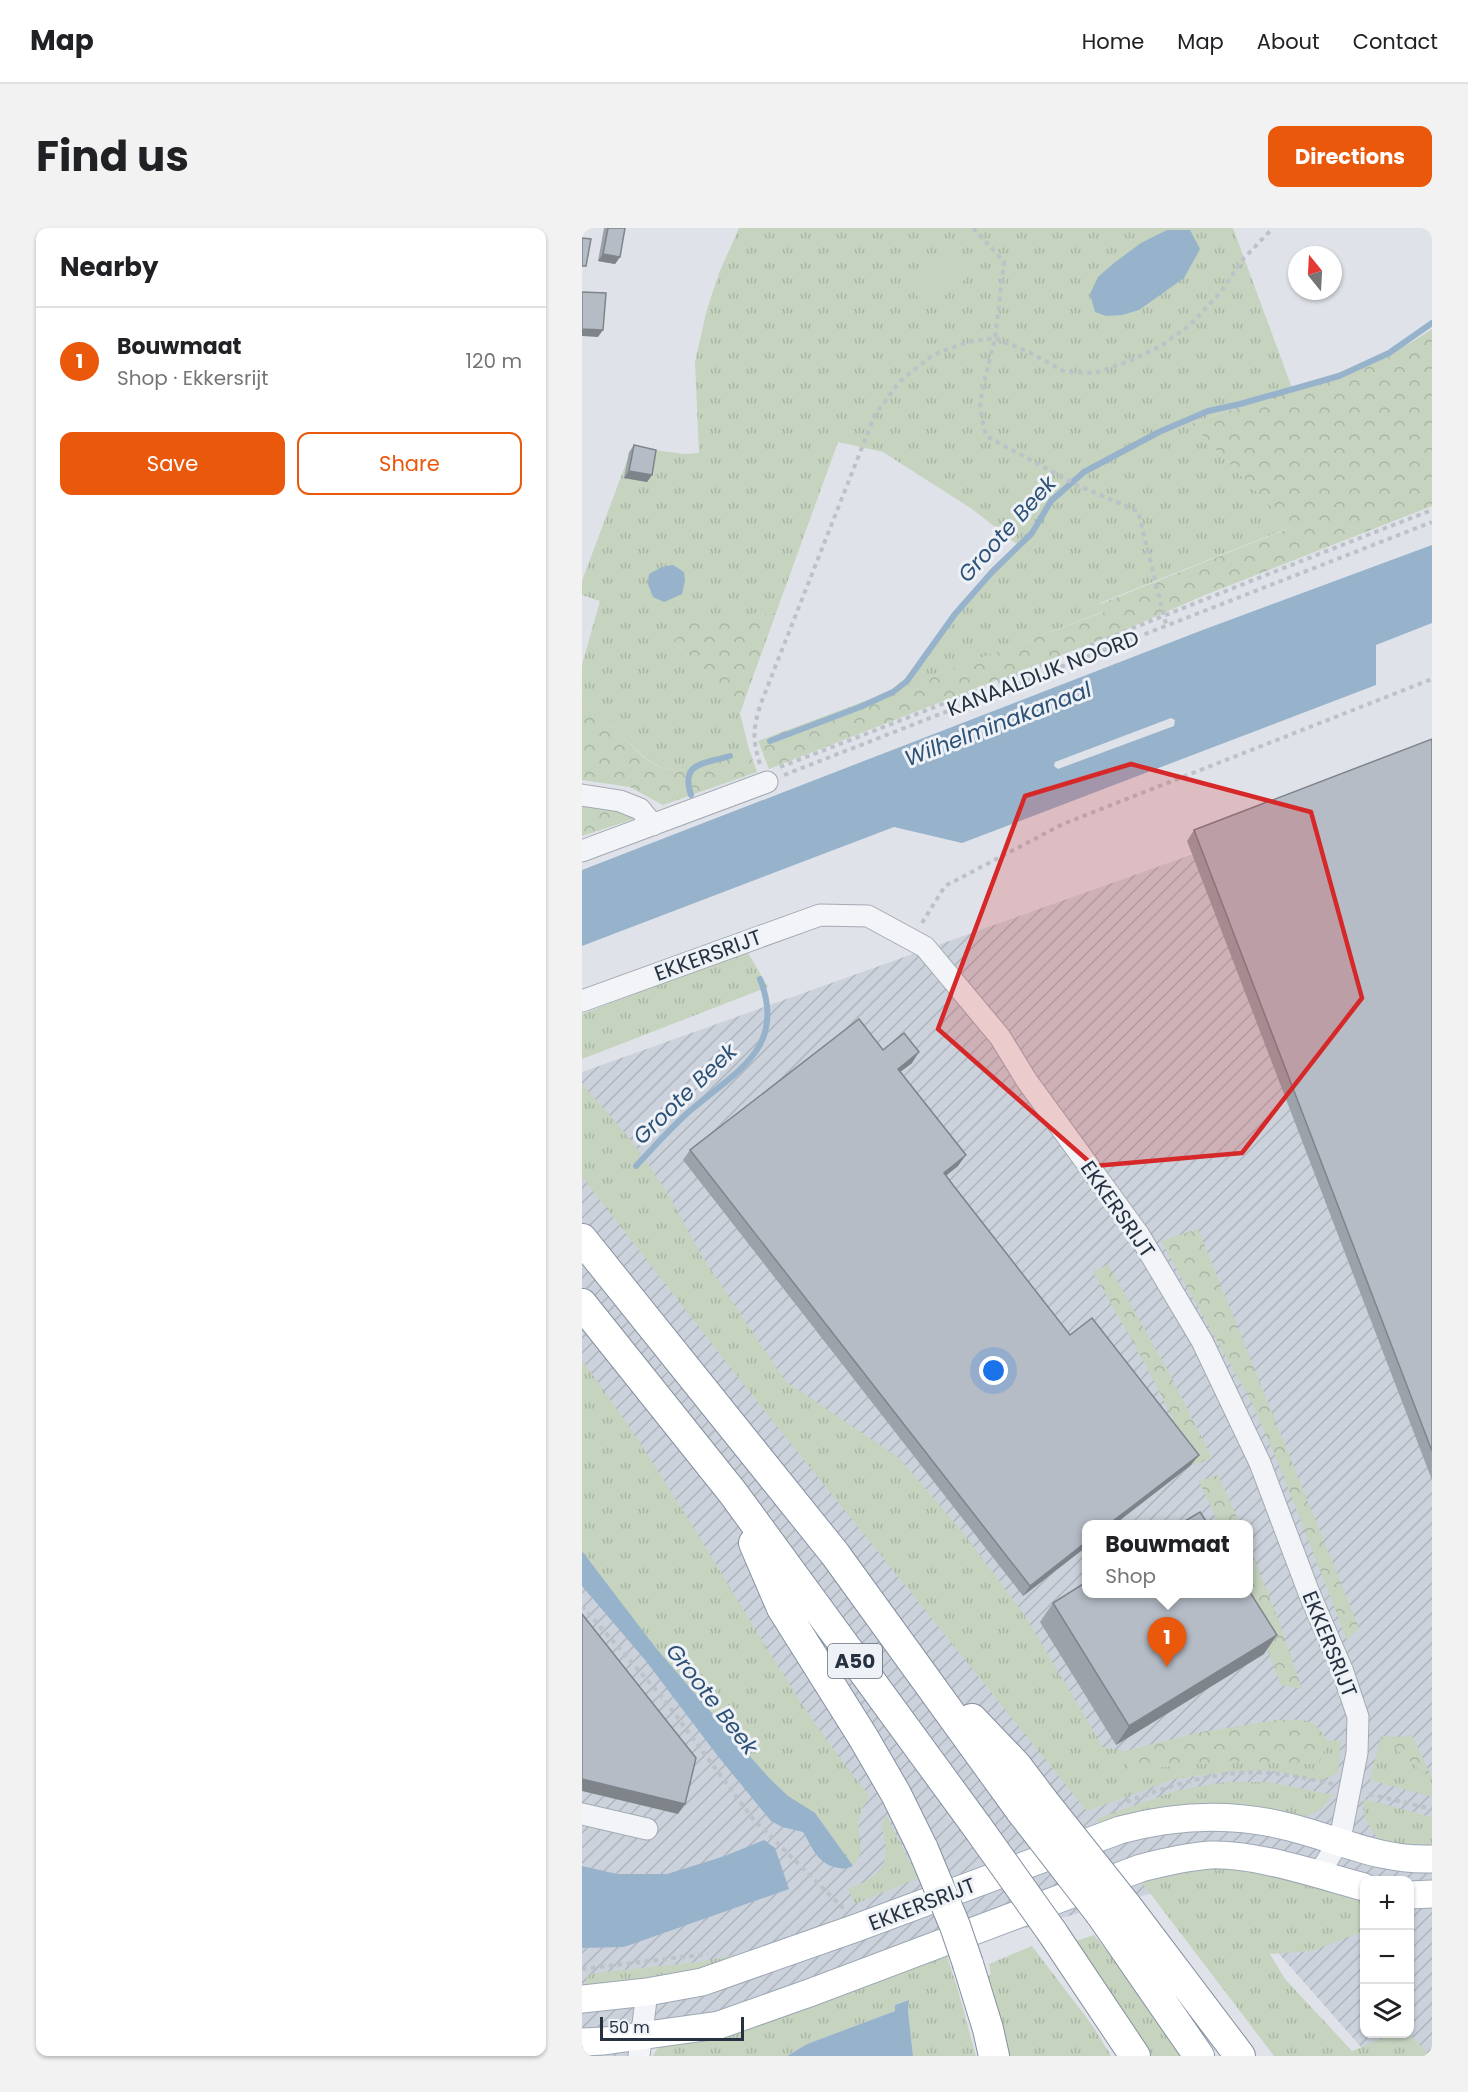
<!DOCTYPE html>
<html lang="en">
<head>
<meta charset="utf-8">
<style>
	body { margin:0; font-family:Poppins,sans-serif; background:#f2f2f2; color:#202124 }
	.controls { position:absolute; right:18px; bottom:18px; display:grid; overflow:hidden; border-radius:12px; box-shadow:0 2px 4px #0004 }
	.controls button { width:54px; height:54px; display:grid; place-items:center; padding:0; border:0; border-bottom:2px solid #e0e0e0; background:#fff; color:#202124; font:30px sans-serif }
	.compass { position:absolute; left:706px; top:18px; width:54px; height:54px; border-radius:50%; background:#fff; box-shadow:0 2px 4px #0004; rotate:342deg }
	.scale { position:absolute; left:18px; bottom:15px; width:144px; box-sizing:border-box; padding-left:6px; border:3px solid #263141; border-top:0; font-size:16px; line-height:21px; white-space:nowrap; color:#263141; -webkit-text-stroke:4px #eef2f6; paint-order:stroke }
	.you { position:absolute; left:412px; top:1143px; width:21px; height:21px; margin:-15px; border:4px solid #fff; border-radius:50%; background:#1a73e8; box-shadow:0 0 0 9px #1a73e833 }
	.badge { display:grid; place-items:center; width:39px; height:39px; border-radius:50%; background:#ea580c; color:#fff; font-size:20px; font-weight:700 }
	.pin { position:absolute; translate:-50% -50px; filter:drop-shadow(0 2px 3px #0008) }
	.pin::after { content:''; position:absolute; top:32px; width:21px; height:18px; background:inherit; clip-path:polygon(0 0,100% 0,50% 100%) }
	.popup { position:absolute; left:500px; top:1292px; width:171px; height:78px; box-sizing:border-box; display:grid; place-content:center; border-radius:12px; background:#fff; filter:drop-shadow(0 2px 4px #0005); font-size:20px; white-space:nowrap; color:#757577 }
	.popup b { font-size:22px; color:#202124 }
	.popup::after { content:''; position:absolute; left:50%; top:100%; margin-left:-12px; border:12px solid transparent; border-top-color:#fff }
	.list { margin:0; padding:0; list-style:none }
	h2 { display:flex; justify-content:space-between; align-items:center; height:78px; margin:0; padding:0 24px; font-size:26px }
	h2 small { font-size:20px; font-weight:400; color:#757577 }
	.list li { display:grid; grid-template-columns:39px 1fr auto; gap:18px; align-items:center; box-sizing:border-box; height:108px; padding:0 24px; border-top:2px solid #e0e0e0 }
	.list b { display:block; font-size:22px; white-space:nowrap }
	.list p { margin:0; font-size:20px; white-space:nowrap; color:#757577 }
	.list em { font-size:20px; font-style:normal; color:#757577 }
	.actions { display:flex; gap:12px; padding:18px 24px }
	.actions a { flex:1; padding:14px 0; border:2px solid #ea580c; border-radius:12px; text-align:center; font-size:21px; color:#ea580c }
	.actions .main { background:#ea580c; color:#fff }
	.icon { flex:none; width:33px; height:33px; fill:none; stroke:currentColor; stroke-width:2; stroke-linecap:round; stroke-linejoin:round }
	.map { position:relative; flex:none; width:850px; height:1828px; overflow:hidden; border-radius:12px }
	header { display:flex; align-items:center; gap:36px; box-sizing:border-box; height:84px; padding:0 30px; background:#fff; border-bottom:2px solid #e0e0e0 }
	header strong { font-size:28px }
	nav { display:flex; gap:33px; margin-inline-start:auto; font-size:21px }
	.intro { display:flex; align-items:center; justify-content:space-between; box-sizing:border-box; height:144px; padding:0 36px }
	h1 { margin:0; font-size:42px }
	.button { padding:15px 27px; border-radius:12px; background:#ea580c; color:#fff; font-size:21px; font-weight:700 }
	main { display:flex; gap:36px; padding:0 36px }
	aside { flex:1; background:#fff; border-radius:12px; box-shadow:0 2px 4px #0004 }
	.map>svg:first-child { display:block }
	.industrial { fill:url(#industrial-furrows); fill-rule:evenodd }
	.grass { fill:url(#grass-tufts) }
	.forest { fill:url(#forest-crowns) }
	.garden { fill:#c5d3bf }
	.water { fill:#97b2cb; fill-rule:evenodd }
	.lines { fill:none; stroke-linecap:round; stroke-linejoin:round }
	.stream { stroke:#97b2cb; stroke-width:6 }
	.minor-casing { stroke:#a4aab3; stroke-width:23 }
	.major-casing { stroke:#9da8b5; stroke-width:29 }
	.highway-casing { stroke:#8591a1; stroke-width:32 }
	.path { stroke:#bdc1c8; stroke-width:4; stroke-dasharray:4.5 4.5; stroke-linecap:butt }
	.minor { stroke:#f2f4f7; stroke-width:21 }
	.major { stroke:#fff; stroke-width:27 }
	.highway { stroke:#fff; stroke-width:30 }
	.highway-bridge-casing { stroke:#8591a1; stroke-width:32; stroke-linecap:butt }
	.highway-bridge { stroke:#fff; stroke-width:30 }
	.wall { fill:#9ca2aa }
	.shaded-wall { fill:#7f848b }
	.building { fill:#b5bcc6; stroke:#7f848b; stroke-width:1.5 }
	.marked { fill:#d62828; fill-opacity:0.2; stroke:#d62828; stroke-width:4.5; stroke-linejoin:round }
	.labels { text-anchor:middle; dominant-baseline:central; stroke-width:6; stroke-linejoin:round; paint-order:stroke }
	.shield { fill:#eef2f6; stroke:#626b77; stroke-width:1.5 }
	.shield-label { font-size:20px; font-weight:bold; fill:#263141 }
	.street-label { font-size:21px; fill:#263141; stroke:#eef2f6 }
	.water-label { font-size:22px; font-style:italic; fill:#2e5177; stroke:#eef2f6 }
</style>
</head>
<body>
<header>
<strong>Map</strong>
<nav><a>Home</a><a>Map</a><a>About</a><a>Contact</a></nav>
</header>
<div class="intro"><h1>Find us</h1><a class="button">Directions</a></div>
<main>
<aside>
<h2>Nearby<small></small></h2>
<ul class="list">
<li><span class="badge">1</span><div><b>Bouwmaat</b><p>Shop · Ekkersrijt</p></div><em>120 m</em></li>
</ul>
<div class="actions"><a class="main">Save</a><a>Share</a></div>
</aside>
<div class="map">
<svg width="850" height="1828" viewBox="0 0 850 1828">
	<defs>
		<pattern id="industrial-furrows" width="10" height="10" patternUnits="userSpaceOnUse" patternTransform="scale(1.5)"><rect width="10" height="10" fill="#ccd2db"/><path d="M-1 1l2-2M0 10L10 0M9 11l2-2" fill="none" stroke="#afb5bd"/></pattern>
		<pattern id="grass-tufts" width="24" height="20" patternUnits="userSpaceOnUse" patternTransform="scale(1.5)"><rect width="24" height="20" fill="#c5d3bf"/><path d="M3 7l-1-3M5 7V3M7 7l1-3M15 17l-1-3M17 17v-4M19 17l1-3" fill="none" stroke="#a9b6a5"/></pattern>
		<pattern id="forest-crowns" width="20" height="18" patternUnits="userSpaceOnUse" patternTransform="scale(1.5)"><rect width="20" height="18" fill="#c5d3bf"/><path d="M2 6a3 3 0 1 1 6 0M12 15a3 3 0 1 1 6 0" fill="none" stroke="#a9b6a5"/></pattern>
	</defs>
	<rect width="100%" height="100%" fill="#dfe3e9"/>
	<path class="industrial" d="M850,541V1828H787L629,1649L348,1726L68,1816L66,1828H0V844ZM504,1296H666V1366H504ZM782,1652H828V1806H782Z"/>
	<path class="grass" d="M157,0H651L710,160L609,196L703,293L706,300L518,375L523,383L322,459L350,414L395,359L436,317L390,281L301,224L256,214L194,385L100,396L93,416L119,438L158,485L167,521C143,529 105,548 81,540C63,534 43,510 30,497L22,500L5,470L0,466V437L18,373L0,367V353L50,219L103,226L117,225L113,134L124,85L137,45Z
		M165,723L186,759L0,831V786Z
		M0,856L43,905L66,936L88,969L119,1027L203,1153L317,1230L379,1302L443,1388L521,1519L543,1523L547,1542L647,1533L736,1536L746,1513L759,1512L756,1545L738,1553L688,1542L644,1544L593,1551L505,1583L177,1176L0,949Z
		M0,1132C47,1196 89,1262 130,1330C180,1411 226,1494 288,1568L281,1579L276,1593L279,1625L271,1638L233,1586L206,1568L188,1551L147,1505L73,1419L0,1323Z
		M799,1508L850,1552V1569L788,1552Z
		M643,1554H688L751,1567C737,1585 731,1589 708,1588L518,1597L514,1591L596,1562Z
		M782,1571L850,1589V1619L800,1615C791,1605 778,1586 782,1571Z
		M304,1587L336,1650L273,1676L266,1661C289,1652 307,1644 303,1614C301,1603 298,1597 304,1587Z
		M590,1638H667L782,1668V1703L730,1723L688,1726L703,1751L770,1823L811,1806H827L849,1828H692L555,1648Z
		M341,1662L118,1747L1,1763L5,1748L13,1745L116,1734L167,1724Z
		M512,1707L572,1782L600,1828H563L491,1714Z
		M450,1718L510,1797L529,1828H424L403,1749L409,1747L407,1736Z
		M364,1725L376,1762L394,1828H331L326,1781L327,1772L313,1777V1783L225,1816L205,1828H71L77,1818Z"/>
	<path class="forest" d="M850,101V278L623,367L538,404L187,541L176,513L522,384L518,376L705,301L703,293L609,196L793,132L830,114Z
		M194,385L158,485L119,438L93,416L100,395Z
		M0,466L5,470L22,500L30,497C43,510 62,534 80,540C105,548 143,529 167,521L175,544L81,577L48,559L0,552Z
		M0,572L22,573L55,590L0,608Z
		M616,1001L777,1400L765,1412L700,1244L670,1175L579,1013Z
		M526,1036L587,1145L630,1230L611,1237C584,1169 547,1107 511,1044Z
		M636,1247L658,1296H637L617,1253Z
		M666,1315L696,1391L720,1461L699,1457L664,1366H666Z
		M694,1492C721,1492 731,1488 746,1513L737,1536L647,1533L547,1542L543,1523L619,1504Z
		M830,1507L850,1550V1552L799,1508L817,1509Z"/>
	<path class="garden" d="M373,20L392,44L346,81L326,57Z"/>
	<path class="water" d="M585,2H608L618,21L602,50L557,82L540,87L524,88L513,84L508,66L516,49L532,35L559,15Z
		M850,317V395L794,417V457L380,615L312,599L0,718V642L618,403ZM589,490L593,492L592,498L476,541L472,538L473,534Z
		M91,337L102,344L103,353L100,366L82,374L71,369L66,356L67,346L80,339Z
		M0,1323L73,1419L147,1505L188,1551L206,1568L233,1585L271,1638C265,1641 259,1641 252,1639C234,1633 230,1619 221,1604L200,1599L189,1593L135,1527L64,1433L0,1358Z
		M182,1612L193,1620L207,1661L42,1719L0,1720V1638L35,1646H85L143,1628Z
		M327,1772L326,1782L331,1828H205L225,1816L313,1783V1777Z"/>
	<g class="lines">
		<path class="stream" d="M188,513L278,479L311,464L325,453L373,386L410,344L450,305L469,273L502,244L577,204L626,183L658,176L757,148L807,125L850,95
			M109,567C98,534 122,536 148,528
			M54,938C72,919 90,898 110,881C155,843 205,819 178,751"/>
		<g class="minor-casing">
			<path id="minor" d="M0,567L38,573L58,581L71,597
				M0,623L185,554
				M0,773L238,687L286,688L343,719L418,809L445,853L557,1007L620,1113L678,1235L727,1365L761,1444L776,1489L775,1525L760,1601L756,1615L736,1647
				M0,1586L65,1601
				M57,1828L65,1764"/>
		</g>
		<g class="major-casing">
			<path id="major" d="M828,1667L850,1666
				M0,1771L65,1764L120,1754L274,1700L538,1602C594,1587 650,1584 707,1599C756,1611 797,1633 850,1631
				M0,1814L22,1813L137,1797L230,1764L559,1640C582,1634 604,1629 628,1627C673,1625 737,1647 782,1659"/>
		</g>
		<g class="highway-casing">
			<path id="highway" d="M0,1011L253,1326L439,1583
				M0,1076L151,1265L396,1600
				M172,1315L200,1380L281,1509L314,1566L341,1621
				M390,1491L434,1537L462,1574
				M543,1676L658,1828
				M518,1685L617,1828
				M470,1704L553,1828
				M386,1736L406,1801L412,1828"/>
		</g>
		<path class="path" d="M391,0L422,34L413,110L400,163L398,181L404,208L497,258L556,283L584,396
			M178,536C170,511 171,500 179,475L292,189L317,154L351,127L385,114L413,110L449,125L483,144L513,145L550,132L579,118L608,97L638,65L662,30L691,0
			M198,539C416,456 632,366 850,282
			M202,547L850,294
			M340,695L363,658L481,596L850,451
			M0,1378L81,1470L171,1591L262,1681
			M787,1566L850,1581
			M536,1577C584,1559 634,1541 687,1545C708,1546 730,1552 751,1556
			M0,1741L126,1726"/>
		<use href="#minor" class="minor"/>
		<use href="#major" class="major"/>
		<use href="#highway" class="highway"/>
		<g class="highway-bridge-casing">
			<path id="highway-bridge" d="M462,1574L543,1676
				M439,1583L518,1685
				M396,1600L470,1704
				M341,1621L373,1698L386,1736"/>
		</g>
		<use href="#highway-bridge" class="highway-bridge"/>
	</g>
	<path class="wall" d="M22,0H43L38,29L33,36L16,33Z
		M52,217L70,247L65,254L42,250L47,224Z
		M850,511V1252L605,613L612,602Z
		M301,822L330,835L318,844L376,938L364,948L488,1107L609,1237L533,1296H504V1319L441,1368L101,932L108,922Z
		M471,1375L682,1426L534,1517L458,1394Z"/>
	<path class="shaded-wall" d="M21,26L38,29L33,36L16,33Z
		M0,101L21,102L16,109L0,108Z
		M47,243L70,247L65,254L42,250Z
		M337,824L330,835L309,851L316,841Z
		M384,927L376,938L354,955L362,945Z
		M617,1227L609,1237L533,1296H527Z
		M504,1314V1319L441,1368L448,1358Z
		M695,1407L682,1426L534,1517L547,1498Z
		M0,1551L103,1576L96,1586L0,1563Z"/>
	<path class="building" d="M26,0H43L38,29L21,26Z
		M0,10L9,11L4,38H0Z
		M0,64L24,65L21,102L0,101Z
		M52,217L74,222L70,247L47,243Z
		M850,511V1223L612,602Z
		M277,791L301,822L322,805L337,824L316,841L384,927L362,945L371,957L488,1107L510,1090L617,1227L527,1296H504V1314L448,1358L108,922Z
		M618,1284L626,1296H598Z
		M504,1354V1365H666V1361L695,1407L547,1498L471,1375Z
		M0,1386L114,1530L103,1576L0,1551Z"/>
	<path class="marked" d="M549,536L729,584L780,770L660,925L512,938L356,801L443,568Z"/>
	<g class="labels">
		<rect class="shield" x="246" y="1416" width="54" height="34" rx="4.5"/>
		<g class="shield-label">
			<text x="273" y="1433">A50</text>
		</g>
		<g class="street-label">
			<text transform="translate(461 445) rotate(-21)">KANAALDIJK NOORD</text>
			<text transform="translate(126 727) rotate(-20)">EKKERSRIJT</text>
			<text transform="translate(536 981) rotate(55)">EKKERSRIJT</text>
			<text transform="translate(748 1416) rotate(68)">EKKERSRIJT</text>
			<text transform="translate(340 1676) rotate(-21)">EKKERSRIJT</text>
		</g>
		<g class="water-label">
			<text transform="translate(425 301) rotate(-48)">Groote Beek</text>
			<text transform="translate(416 496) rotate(-21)">Wilhelminakanaal</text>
			<text transform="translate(103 866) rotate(-44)">Groote Beek</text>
			<text transform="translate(130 1471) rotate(52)">Groote Beek</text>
		</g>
	</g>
</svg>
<div class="controls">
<button>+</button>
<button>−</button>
<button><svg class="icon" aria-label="layers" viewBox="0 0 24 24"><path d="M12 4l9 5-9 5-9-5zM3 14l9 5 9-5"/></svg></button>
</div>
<svg class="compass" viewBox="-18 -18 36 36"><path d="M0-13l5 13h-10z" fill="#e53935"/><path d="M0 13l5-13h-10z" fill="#757577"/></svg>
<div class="scale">50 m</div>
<div class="you"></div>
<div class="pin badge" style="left:585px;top:1439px">1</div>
<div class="popup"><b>Bouwmaat</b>Shop</div>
</div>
</main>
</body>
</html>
